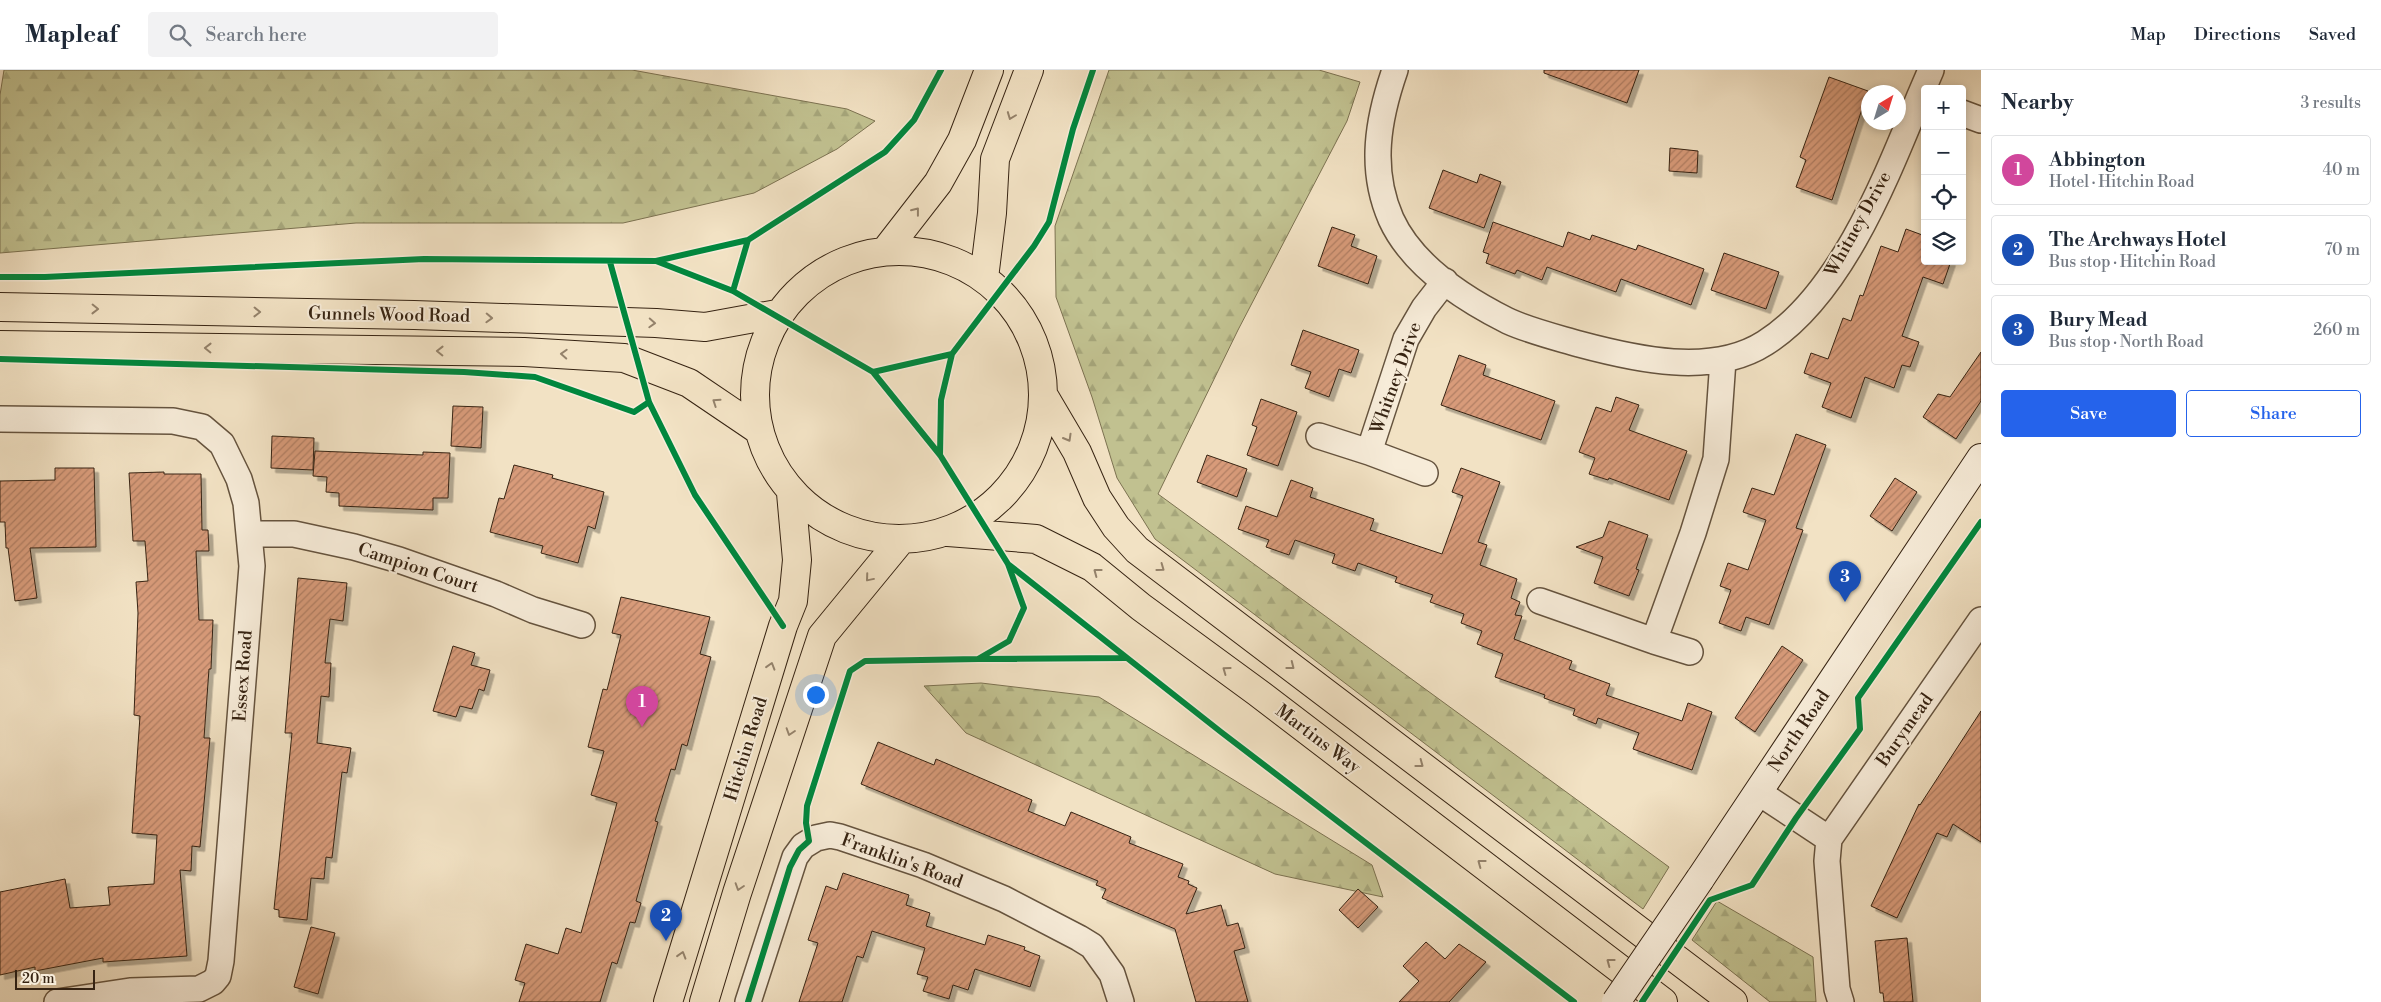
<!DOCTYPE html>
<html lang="en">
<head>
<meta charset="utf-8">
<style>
	body { margin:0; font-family:"Libre Bodoni",serif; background:#f2f2f3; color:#1f2937 }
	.controls { position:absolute; right:15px; top:15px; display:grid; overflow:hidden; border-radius:5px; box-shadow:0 2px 8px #0003 }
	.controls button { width:45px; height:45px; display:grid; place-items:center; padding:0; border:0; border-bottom:1px solid #e0e1e3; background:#fff; color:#1f2937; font:25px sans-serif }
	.compass { position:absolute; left:1861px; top:15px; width:45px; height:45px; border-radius:50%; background:#fff; box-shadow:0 2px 8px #0003; rotate:38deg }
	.scale { position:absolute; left:15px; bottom:12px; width:80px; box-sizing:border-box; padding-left:5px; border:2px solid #362312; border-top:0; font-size:14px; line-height:18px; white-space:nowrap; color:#362312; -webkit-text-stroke:4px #f7ecd9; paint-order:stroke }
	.you { position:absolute; left:815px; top:624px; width:18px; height:18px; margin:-12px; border:4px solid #fff; border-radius:50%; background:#1a73e8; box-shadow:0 0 0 8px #1a73e833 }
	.badge { display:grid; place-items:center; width:32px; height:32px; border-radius:50%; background:#2563eb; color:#fff; font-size:16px; font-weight:700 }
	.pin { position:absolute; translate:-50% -41px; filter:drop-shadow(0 1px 2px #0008) }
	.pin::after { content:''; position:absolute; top:26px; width:18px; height:15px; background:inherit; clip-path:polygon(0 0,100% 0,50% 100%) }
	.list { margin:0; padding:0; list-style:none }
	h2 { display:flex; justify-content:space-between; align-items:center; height:65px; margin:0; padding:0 20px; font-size:21px }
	h2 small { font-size:16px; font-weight:400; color:#747a83 }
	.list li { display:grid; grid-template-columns:32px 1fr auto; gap:15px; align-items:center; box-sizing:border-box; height:70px; margin:0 10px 10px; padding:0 10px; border:1px solid #e0e1e3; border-radius:5px }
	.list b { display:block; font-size:19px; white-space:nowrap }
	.list p { margin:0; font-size:16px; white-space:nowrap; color:#747a83 }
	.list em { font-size:16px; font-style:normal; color:#747a83 }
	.actions { display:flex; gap:10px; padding:15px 20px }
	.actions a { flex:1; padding:11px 0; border:1px solid #2563eb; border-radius:5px; text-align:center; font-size:18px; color:#2563eb }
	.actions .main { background:#2563eb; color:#fff }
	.icon { flex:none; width:28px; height:28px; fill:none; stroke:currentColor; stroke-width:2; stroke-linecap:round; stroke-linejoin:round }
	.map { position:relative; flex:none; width:1981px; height:932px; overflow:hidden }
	header { display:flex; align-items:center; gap:30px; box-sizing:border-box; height:70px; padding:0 25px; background:#fff; border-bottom:1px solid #e0e1e3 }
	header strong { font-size:24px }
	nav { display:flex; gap:28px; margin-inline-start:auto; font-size:18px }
	.search { width:350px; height:45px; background:#f2f2f3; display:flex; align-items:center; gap:12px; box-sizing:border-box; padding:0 18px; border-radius:5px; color:#747a83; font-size:19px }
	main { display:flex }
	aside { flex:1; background:#fff }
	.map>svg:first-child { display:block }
	.forest { fill:url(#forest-firs); stroke:#7c7251 }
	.building { fill:url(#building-hatch); stroke:#362312; filter:url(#shadow) }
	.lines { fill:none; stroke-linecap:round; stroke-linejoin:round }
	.minor-casing { stroke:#65533e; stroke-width:28 }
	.secondary-casing { stroke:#362312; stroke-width:30 }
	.primary-casing { stroke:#362312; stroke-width:30 }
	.minor { stroke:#f7ecd9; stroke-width:25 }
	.secondary { stroke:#f7ecd9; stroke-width:28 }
	.primary { stroke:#f2e2c4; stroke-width:28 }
	.secondary-bridge-casing { stroke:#362312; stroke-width:30; stroke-linecap:butt }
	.secondary-bridge { stroke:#f7ecd9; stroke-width:28 }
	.cycleway-casing { stroke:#f7ecd9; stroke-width:9 }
	.cycleway { stroke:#00873e; stroke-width:6 }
	.oneway { stroke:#94826b }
	.labels { text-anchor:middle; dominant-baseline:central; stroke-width:4; stroke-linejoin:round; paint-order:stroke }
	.street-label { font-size:18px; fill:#362312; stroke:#f7ecd9 }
</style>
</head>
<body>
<header>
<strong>Mapleaf</strong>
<div class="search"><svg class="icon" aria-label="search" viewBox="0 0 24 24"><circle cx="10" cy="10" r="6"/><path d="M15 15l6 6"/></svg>Search here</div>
<nav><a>Map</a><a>Directions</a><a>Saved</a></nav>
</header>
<main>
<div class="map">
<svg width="1981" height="932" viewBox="0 0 1981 932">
	<defs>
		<pattern id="forest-firs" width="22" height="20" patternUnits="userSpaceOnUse" patternTransform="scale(1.25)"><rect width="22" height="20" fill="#c1c190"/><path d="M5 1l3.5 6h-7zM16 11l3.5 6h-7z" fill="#a6a67b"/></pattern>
		<pattern id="building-hatch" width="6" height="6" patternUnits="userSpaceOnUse" patternTransform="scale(1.25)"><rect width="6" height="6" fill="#d89b7a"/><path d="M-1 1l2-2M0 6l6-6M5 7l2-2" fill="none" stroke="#b07e63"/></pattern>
		<filter id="shadow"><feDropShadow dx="4.5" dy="4.5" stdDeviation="0" flood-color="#0004"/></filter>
	</defs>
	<rect width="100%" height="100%" fill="#f2e2c4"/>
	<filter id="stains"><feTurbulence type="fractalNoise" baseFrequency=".004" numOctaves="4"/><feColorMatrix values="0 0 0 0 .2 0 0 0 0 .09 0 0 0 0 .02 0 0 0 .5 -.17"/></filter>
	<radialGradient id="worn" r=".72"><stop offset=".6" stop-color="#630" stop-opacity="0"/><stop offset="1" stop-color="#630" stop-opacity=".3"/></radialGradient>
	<path class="forest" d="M4,0H632L847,39L875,51L837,79L754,123L623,153H356L0,183V25Z
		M1109,0H1319L1360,12L1347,51L1238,260L1158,424L1669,797L1643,839L1155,469L1117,408L1092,327L1056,227L1055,156Z
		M981,613L1099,627L1372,795L1383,827L1275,804L966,663L924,616Z
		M1717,831L1813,887L1816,932H1770L1692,870Z"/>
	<path class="building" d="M1544,0H1639L1627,33L1544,3Z
		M1829,7L1868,21L1832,130L1796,117L1806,90L1800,87Z
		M1670,78L1698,81L1697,103L1669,101Z
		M1443,100L1477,113L1480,104L1501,112L1484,158L1429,138Z
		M1493,152L1563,177L1568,162L1590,170L1592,165L1636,180L1638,175L1704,199L1691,235L1621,209L1616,222L1547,197L1542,210L1517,200L1515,204L1486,193L1489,184L1483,182Z
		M1332,157L1355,165L1351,176L1377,186L1368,214L1318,196Z
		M1906,159L1925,166V191H1951L1943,214L1923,207L1902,266L1919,272L1910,297L1902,295L1894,318L1865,307L1851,348L1822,337L1831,313L1804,303L1811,283L1828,289L1843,248L1851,251L1860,225L1863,226L1881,176L1898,182Z
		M1724,183L1779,202L1766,239L1711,220Z
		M1303,260L1359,280L1351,303L1339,299L1329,327L1305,318L1311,302L1291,295Z
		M1981,282V331L1956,369L1923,347L1938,324L1950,327Z
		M1459,285L1486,295L1483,305L1555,331L1541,370L1441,335Z
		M1616,327L1639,335L1629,360L1687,381L1669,430L1609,408L1608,410L1589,404L1595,388L1579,382L1596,337L1611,342Z
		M1261,329L1297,342L1278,396L1247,385L1257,357L1252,355Z
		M453,336L483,337L481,378L451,376Z
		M1796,364L1826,375L1796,458L1803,460L1769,555L1746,547L1741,561L1719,553L1731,520L1720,516L1728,493L1748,500L1766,450L1743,442L1752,418L1774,425Z
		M272,366L314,368L313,400L271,398Z
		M315,381L423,385V382L450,383L448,428H433V440L339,436V423L326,422L327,407L313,406Z
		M1207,385L1247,399L1237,427L1197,412Z
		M514,395L553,405L552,408L604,422L595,459L588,456L578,493L541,483L543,476L490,462L499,428L504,429Z
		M55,398H94L96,477L30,478L37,528L15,531L8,478H6L5,452H0V411L55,410Z
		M1461,398L1500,412L1478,472L1487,475L1480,495L1517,509L1511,528L1520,532L1515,545L1522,546L1514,569L1572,591L1569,599L1610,614L1606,625L1682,651L1688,633L1712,642L1692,700L1633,679L1639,663L1598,648L1596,654L1573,645L1575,639L1544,628L1545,625L1495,607L1503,584L1477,574L1482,561L1461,553L1464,544L1430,532L1433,525L1395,512L1397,507L1358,493L1355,501L1332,493L1335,484L1295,470L1289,485L1266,477L1269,470L1238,459L1246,436L1277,447L1291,410L1313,418L1310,427L1374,449L1370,460L1442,484L1463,426L1452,422Z
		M164,402V404H201L202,460H208L209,481H196L199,550H213L211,599H209L204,668H210L200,777L192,776L191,801L180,800L187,886L103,892V888L35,901V897L0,905V822L65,809L70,838L110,835L108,817L154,814L157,765L132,763L140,646L134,645L138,543L136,512L148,511L145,471H133L129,403Z
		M1895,408L1917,422L1892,461L1870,446Z
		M1609,451L1648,465L1636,499L1639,500L1629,526L1594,513L1603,487L1576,477L1603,467Z
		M298,508L347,513L343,551L330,549L325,593H331L329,627L321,626L317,673L351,678L347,703L342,702L332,788L326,787L324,809L311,808L307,850L279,847V840L274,839L292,663H285Z
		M621,527L710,547L700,584L711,587L687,676L682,674L675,700L671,699L655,751L658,752L636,831L641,833L635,853L630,852L617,894L612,892L600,932H519L525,913L515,910L526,874L558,884L566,858L581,863L617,733L591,725L604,681L588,677L603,619L607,620L621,565L612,563Z
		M453,576L475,583L471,595L490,600L484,621L479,619L472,639L460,636L456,647L433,641Z
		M1782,576L1803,590L1755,662L1735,648Z
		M1981,641V772L1953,754L1947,767L1937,763L1897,848L1871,836L1919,734L1920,735Z
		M878,672L934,695L936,689L1032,730L1028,741L1065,756L1071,742L1131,767L1129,773L1183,794L1178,807L1189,811L1188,814L1197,818L1186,844L1221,835L1227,856L1238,853L1245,878L1234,881L1248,932H1196L1175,859L1102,828L1106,819L1096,815L1098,811L861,714Z
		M843,803L909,825L906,835L930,843L926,856L985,875L988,865L1025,877L1024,880L1040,886L1030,917L975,899L968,920L953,915L949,929L923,921L928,907L917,904L925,878L872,861L863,888L857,886L842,932H799L818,873L808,870L826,816L837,820Z
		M1358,819L1378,837L1358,858L1339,840Z
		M311,857L335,863L318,924L294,917Z
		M1907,868L1913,932H1884L1883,923H1880L1875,871Z
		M1426,872L1445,889L1459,874L1486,892L1449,932H1399L1419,911L1403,896Z"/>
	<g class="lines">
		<g class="minor-casing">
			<path id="minor" d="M1395,0C1378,49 1369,99 1391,149C1412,195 1464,229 1508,251C1530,261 1555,267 1579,274C1635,289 1712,307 1765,273C1841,225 1886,108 1919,28L1925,30
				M1919,28L1931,0
				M1962,43L1981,50
				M0,349L173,351L202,357L222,374L239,409L246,433L252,496L221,891L218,906L213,912L199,919L130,921L57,932
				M1319,366L1369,382
				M1425,403L1369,382L1406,269L1424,238L1445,211
				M249,464H294L354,477L399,490L496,524L533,540L582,555
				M1540,531L1654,571L1693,463L1716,389L1723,290
				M1654,571L1690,582
				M1758,722L1829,769L1981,550
				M1829,769L1827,791L1837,919L1841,932
				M748,932L795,787L803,776L816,768L830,765L840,767L923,795L1004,829L1079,868L1092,876L1112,904L1121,932"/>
		</g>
		<g class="secondary-casing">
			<path id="secondary" d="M1700,809L1981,388"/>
		</g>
		<g class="primary-casing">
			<path id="primary" d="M886,180L938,113L962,70L989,0
				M755 325a144 144 0 1 1 288 0a144 144 0 1 1-288 0Z
				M984,208L992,143L995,89L1029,0
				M0,237L414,245L656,253L705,257L777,244
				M0,275L524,282L624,288L689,313L757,359
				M1044,326L1077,382L1097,428L1116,457L1137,480L1733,932
				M948,462L1036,469L1092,497L1141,537L1257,622L1663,932
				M668,932L783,556L793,531L797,490L791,423
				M704,932L737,823L822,566L900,471"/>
		</g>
		<use href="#minor" class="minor"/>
		<use href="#secondary" class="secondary"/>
		<use href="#primary" class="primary"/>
		<g class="secondary-bridge-casing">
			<path id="secondary-bridge" d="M1616,932L1700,809"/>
		</g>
		<use href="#secondary-bridge" class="secondary-bridge"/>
		<g class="cycleway-casing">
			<path id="cycleway" d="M656,191L748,170
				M610,192L649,332L695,425L783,556
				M0,207H45L424,189L656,191L733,221L873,302L940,385L1008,494L1024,538L1009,571L978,589L865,591L850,601L807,736L806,753L809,771L799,780L790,797L748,932
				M733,221L748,170L885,82L914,50L941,0
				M0,289L464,302L535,307L634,342L649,332
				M873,302L952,284
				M940,385L941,330L952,284L1034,176L1049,152L1073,59L1093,0
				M1008,494L1221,662L1574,932
				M978,589L1126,588
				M1642,932L1710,830L1752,815L1796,748L1860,659L1858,628L1981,452"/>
		</g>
		<use href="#cycleway" class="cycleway"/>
	</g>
	<defs><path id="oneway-chevron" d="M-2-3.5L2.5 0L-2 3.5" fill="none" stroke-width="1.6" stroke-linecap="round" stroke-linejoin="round" transform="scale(1.25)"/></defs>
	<g class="oneway">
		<use href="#oneway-chevron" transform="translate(1011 46) rotate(111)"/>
		<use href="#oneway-chevron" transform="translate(916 141) rotate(-52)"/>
		<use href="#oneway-chevron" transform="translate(95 239) rotate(1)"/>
		<use href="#oneway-chevron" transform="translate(257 242) rotate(1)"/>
		<use href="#oneway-chevron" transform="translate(489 248) rotate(2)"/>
		<use href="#oneway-chevron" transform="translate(652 253) rotate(3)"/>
		<use href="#oneway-chevron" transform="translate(208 278) rotate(-179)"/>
		<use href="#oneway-chevron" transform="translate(440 281) rotate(-179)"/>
		<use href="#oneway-chevron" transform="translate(564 284) rotate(-177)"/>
		<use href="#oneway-chevron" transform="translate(716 332) rotate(-146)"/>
		<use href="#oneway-chevron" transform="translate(1068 368) rotate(60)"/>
		<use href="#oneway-chevron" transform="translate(1161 498) rotate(36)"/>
		<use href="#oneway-chevron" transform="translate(1097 502) rotate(-143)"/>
		<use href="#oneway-chevron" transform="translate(869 508) rotate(130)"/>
		<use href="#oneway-chevron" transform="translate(771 596) rotate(-73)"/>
		<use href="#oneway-chevron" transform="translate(1291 596) rotate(38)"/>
		<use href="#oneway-chevron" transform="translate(1226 600) rotate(-144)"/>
		<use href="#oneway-chevron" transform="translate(790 662) rotate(108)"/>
		<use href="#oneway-chevron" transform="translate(1420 694) rotate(37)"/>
		<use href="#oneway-chevron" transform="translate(1481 793) rotate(-143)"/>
		<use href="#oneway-chevron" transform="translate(739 817) rotate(108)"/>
		<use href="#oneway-chevron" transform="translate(682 885) rotate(-73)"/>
		<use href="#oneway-chevron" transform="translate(1610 892) rotate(-143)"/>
	</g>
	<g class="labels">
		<g class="street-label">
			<text transform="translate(1858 154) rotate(-61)">Whitney Drive</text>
			<text transform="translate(389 245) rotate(1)">Gunnels Wood Road</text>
			<text transform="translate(1396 308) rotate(-70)">Whitney Drive</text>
			<text transform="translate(418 498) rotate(18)">Campion Court</text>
			<text transform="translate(243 606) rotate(-86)">Essex Road</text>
			<text transform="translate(1905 660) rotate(-55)">Burymead</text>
			<text transform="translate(1799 661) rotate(-56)">North Road</text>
			<text transform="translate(1318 669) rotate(37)">Martins Way</text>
			<text transform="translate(746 679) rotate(-73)">Hitchin Road</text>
			<text transform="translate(902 791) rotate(20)">Franklin's Road</text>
		</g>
	</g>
	<rect width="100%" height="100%" filter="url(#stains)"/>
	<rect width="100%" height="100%" fill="url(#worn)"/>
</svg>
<div class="controls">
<button>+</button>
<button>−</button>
<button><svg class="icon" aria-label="locate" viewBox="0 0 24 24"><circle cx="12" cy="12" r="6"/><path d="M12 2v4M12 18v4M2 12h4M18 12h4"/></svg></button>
<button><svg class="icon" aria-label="layers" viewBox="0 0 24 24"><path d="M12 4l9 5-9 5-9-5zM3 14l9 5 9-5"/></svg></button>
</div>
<svg class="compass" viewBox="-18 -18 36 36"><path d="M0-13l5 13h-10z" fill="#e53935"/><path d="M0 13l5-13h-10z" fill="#747a83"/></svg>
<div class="scale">20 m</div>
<div class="you"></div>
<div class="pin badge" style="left:642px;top:657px;background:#d1479c">1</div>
<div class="pin badge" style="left:666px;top:871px;background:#1a4fb4">2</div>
<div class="pin badge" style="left:1845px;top:532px;background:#1a4fb4">3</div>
</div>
<aside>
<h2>Nearby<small>3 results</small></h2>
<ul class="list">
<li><span class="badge" style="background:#d1479c">1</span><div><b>Abbington</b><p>Hotel · Hitchin Road</p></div><em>40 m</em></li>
<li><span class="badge" style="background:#1a4fb4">2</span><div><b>The Archways Hotel</b><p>Bus stop · Hitchin Road</p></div><em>70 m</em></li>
<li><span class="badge" style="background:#1a4fb4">3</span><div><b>Bury Mead</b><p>Bus stop · North Road</p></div><em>260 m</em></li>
</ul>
<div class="actions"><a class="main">Save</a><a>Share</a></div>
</aside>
</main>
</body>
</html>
